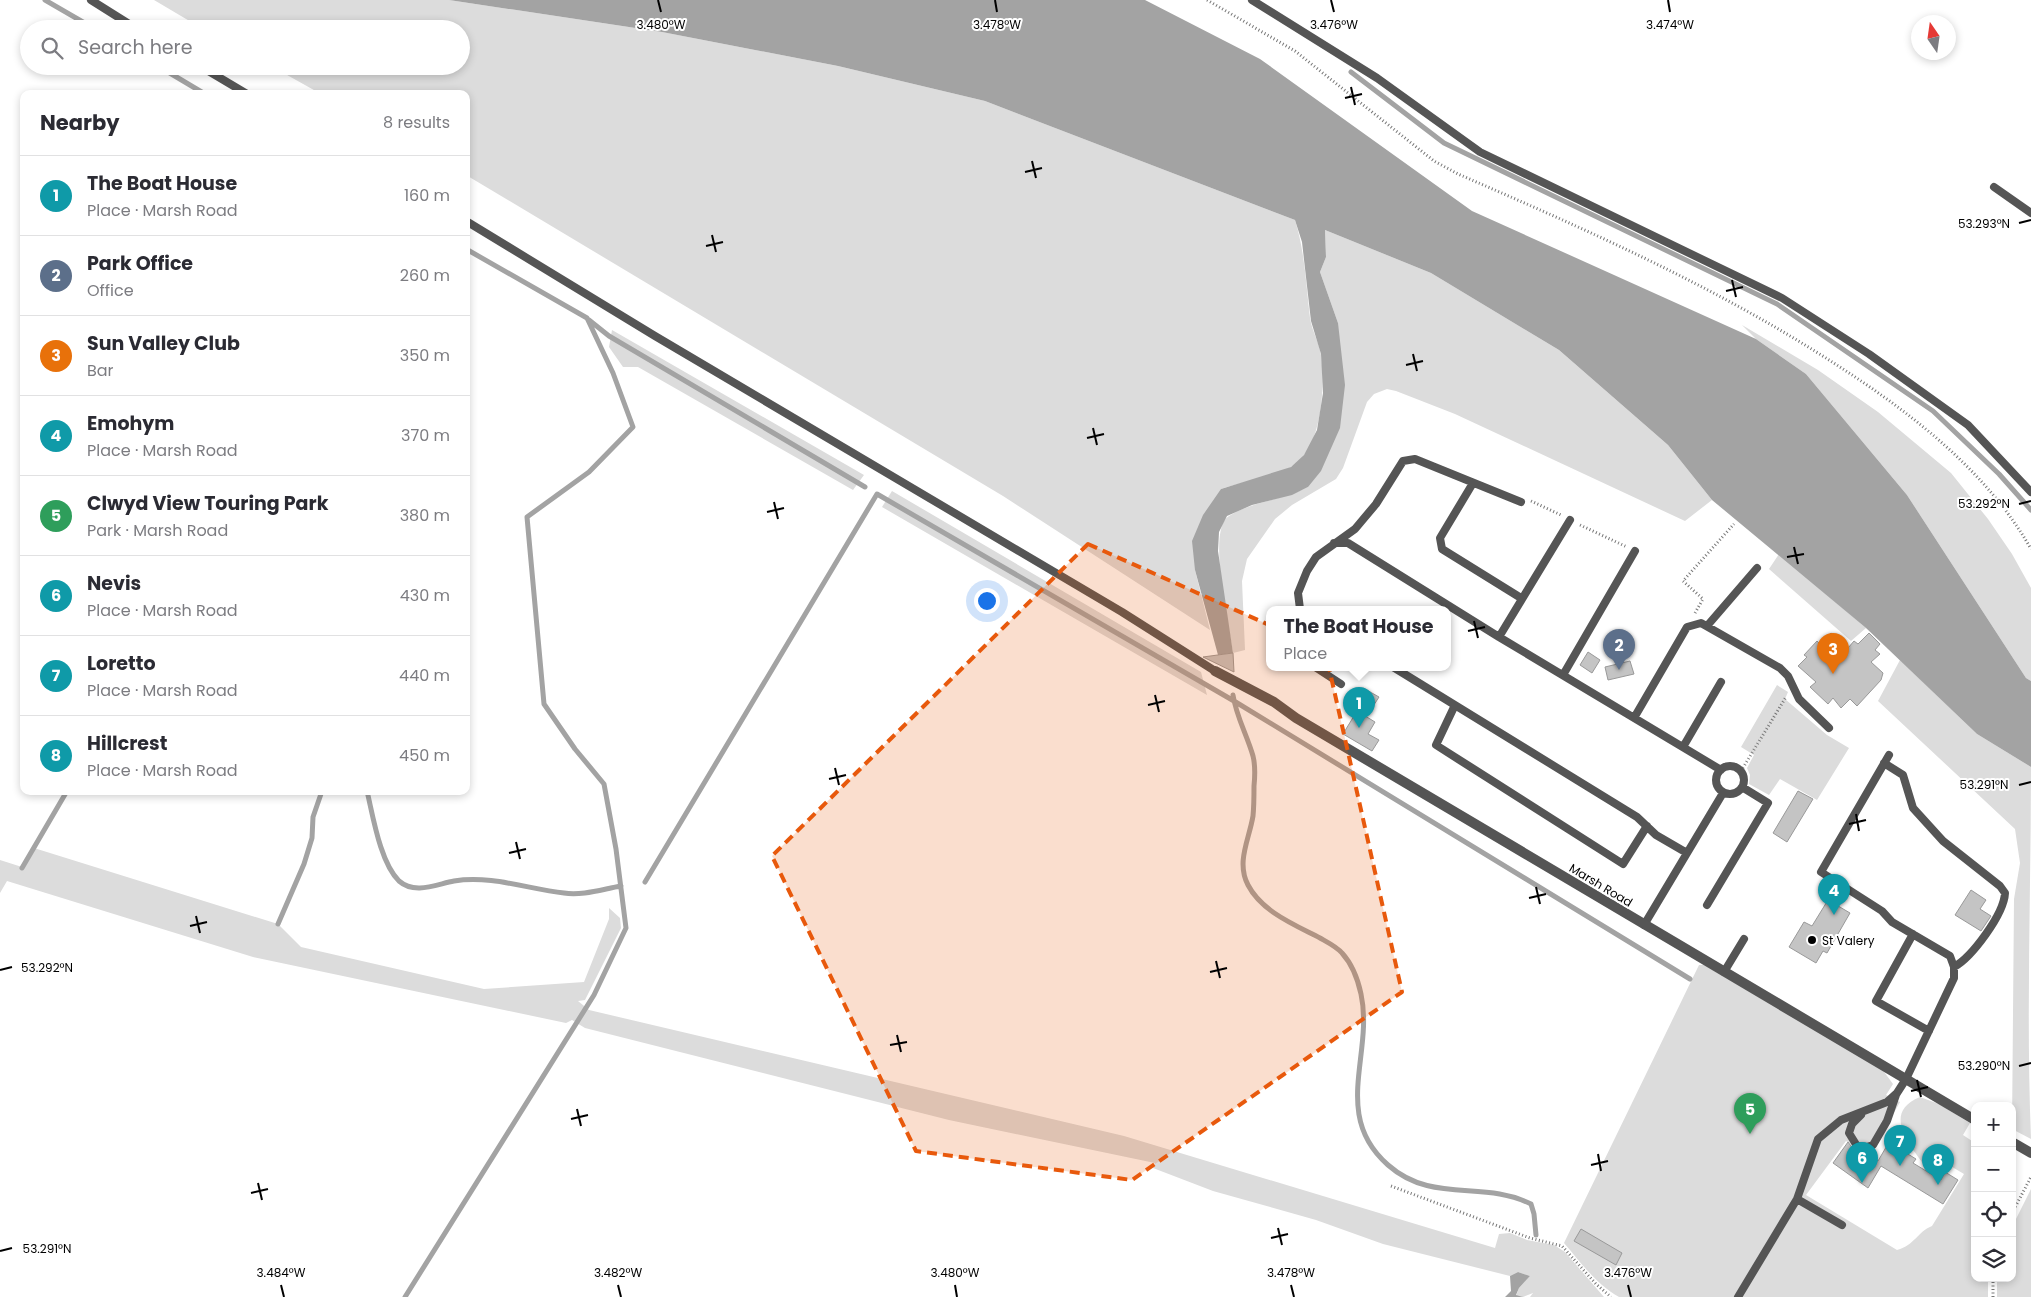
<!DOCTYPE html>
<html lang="en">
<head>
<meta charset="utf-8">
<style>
	body { margin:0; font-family:Poppins,sans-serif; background:#f2f2f3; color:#2b2b33 }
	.controls { position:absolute; right:15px; bottom:15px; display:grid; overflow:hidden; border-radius:10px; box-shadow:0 2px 8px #0003 }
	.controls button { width:45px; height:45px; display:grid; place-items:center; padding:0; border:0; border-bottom:1px solid #e1e1e2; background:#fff; color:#2b2b33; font:25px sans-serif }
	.compass { position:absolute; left:1911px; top:15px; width:45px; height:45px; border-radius:50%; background:#fff; box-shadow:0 2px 8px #0003; rotate:347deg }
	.you { position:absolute; left:986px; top:600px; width:18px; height:18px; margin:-12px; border:4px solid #fff; border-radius:50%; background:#1a73e8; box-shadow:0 0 0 8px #1a73e833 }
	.badge { display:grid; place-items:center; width:32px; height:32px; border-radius:50%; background:#000; color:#fff; font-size:16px; font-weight:700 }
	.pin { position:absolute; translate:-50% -41px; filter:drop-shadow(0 1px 2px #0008) }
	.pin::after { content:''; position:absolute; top:26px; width:18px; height:15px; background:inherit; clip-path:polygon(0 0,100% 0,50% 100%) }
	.popup { position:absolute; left:1266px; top:606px; width:185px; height:65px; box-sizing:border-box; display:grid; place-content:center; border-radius:10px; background:#fff; filter:drop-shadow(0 1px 4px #0005); font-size:16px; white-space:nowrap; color:#7c7c81 }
	.popup b { font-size:19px; color:#2b2b33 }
	.popup::after { content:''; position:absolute; left:50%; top:100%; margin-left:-10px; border:10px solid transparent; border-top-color:#fff }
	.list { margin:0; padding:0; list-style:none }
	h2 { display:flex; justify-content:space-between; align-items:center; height:65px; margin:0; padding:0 20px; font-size:21px }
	h2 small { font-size:16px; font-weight:400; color:#7c7c81 }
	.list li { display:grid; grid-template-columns:32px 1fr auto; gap:15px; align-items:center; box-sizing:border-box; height:80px; padding:0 20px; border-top:1px solid #e1e1e2 }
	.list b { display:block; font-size:19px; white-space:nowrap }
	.list p { margin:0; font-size:16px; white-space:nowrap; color:#7c7c81 }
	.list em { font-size:16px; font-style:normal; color:#7c7c81 }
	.icon { flex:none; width:28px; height:28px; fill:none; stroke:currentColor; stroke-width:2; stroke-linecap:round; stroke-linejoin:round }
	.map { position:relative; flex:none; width:2031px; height:1297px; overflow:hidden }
	.search { position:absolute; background:#fff; box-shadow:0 2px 8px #0003; left:20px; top:20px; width:450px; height:55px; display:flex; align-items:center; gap:12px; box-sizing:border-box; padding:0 18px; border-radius:28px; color:#7c7c81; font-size:19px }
	.panel { position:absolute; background:#fff; box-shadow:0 2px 8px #0003; left:20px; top:90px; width:450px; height:705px; border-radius:10px }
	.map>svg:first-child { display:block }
	.green { fill:#dcdcdc }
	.water { fill:#a3a3a3 }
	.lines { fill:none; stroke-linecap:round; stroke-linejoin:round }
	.stream { stroke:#a3a3a3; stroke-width:5 }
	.building { fill:#c4c4c4; stroke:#999 }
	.path { stroke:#777; stroke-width:3; stroke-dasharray:1 2.5; stroke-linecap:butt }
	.service { stroke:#555; stroke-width:8 }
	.minor { stroke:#555; stroke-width:10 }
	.marked { fill:#e8590c; fill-opacity:0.2; stroke:#e8590c; stroke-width:4; stroke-dasharray:10 6; stroke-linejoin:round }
	.ticks { fill:none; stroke:#000; stroke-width:2 }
	.poi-dot { fill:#000; stroke:#fff; stroke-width:2 }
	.labels { text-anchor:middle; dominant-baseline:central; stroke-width:4; stroke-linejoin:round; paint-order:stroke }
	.street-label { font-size:12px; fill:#000; stroke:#fff }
	.poi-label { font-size:12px; fill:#000; stroke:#fff; text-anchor:start }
	.ticks-label { font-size:12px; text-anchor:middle; fill:#000; stroke:#fff; stroke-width:4; stroke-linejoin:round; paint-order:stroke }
</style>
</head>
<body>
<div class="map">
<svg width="2031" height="1297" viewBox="0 0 2031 1297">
	<rect width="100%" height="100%" fill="#fff"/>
	<path class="green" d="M154,0H449L662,32L838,66L985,101L1295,220C1305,252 1306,285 1310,318C1312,331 1319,342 1321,355C1325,386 1323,449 1291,467C1276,476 1239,483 1221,489L1195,570L1210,630L1003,496L466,175V94H321L271,66H461V29H203Z
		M1325,230L1431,273L1559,350L1668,445L1712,500L1685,521L1455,414L1396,391L1387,389L1374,394L1367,402L1343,468L1336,479L1292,505L1275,519L1247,559L1242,581L1245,650L1233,653C1230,628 1206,529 1229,516C1253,501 1283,500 1308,487L1338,323L1320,272L1326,257Z
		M1742,325L1818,370L1878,412L1951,473L1988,519L2012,554L2031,588V681L2026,678L1907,495L1806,374L1756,339Z
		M612,330L864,475L853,490L638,367H623L609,347Z
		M892,491L1201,672L1207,695L882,507Z
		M1779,554L1866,628L1851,641L1769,569Z
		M1900,660L1977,734L2031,767C2031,891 2026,1015 2031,1139L2012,1129L2014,899L2020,863L2015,829L1878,701Z
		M1777,685L1788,692L1785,699L1827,735L1849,748L1817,800L1780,779L1769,795L1749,784L1750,775L1747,768L1754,755L1741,747Z
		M34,848L278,924L301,947L484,989L584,982L609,919V908L620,918L621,928L585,1000L578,1001L589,1010L1124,1136L1495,1248L1499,1234L1510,1233L1527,1240L1554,1245L1565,1252L1604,1297H1530L1533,1293L1523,1297L1516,1296L1519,1288L1530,1276L1518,1272L1510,1276L1383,1244L1316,1220L1213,1191L1153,1168L1155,1163L949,1120L585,1028L572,1020L566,1023L253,957L7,881L0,893V860L22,867Z
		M1699,965H1704L1882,1069L1893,1084L1886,1095L1900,1102L1870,1156L1846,1141L1806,1195L1897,1250C1915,1245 1917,1232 1932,1226L1964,1174L1942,1161L1933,1175L1930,1173C1915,1151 1878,1114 1920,1097L1939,1104L1970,1123L1963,1135L1975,1143V1278H1988V1297H1619C1596,1284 1581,1263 1564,1243Z
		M2031,1189V1297H1997V1278H2012V1227Z"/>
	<path class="water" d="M449,0H1145L1260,59L1472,211L1756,339L1806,374L1907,495L2026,678L2031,681V767L1977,734L1866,628L1712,500L1668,445L1559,350L1431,273L1325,230L1326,257L1320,272L1338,323L1345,385L1340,428L1321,471L1308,487L1292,495L1252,505L1227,516L1219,532L1218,551L1233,653L1218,655L1195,570L1192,541L1203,515L1221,489L1291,467L1304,455L1317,430L1323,393L1321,354L1311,321L1302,242L1295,220L985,101L838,66L662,32Z
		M1518,1272L1530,1276L1519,1288L1516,1295L1523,1297H1505L1511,1291L1510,1276Z"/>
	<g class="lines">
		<path class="stream" d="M45,0L95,29
			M158,66L205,94
			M1351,72L1444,143L1777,304L1933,411L1999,474L2031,510
			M589,320L609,336L865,487
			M1233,695C1236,716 1247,735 1253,756C1255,764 1255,776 1254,786C1254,795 1254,806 1253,816C1249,840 1236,862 1248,885C1262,912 1295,925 1320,938C1327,942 1337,947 1342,953C1352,964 1358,980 1361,994C1374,1054 1331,1115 1388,1165C1432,1204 1483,1180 1531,1204L1534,1214L1536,1235
			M367,791C373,816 380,862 399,881C415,895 437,884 454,881C491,875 528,889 564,893C582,896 603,889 621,886
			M22,868L67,791
			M645,882L877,494L1234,701L1690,979
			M278,924L304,864L312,838L313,817L322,791
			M405,1297L594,995L626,928L616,849L604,784L575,749L544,704L527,517L589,472L633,427L613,373L587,318L466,249"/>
	</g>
	<path class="building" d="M1831,633L1848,648L1854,641L1858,644L1869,633L1880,644L1875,650L1880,654L1871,662L1883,673L1881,680L1857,706L1850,699L1841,708L1833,698L1828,704L1810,687L1816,682L1798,666L1807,657L1804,655L1817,641L1820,644Z
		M1588,652L1600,660L1592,673L1580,665Z
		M1233,653L1234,672L1203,657L1225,654Z
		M1630,661L1634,674L1608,680L1605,667Z
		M1363,688L1379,697L1370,711L1354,702Z
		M1357,711L1375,722L1368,734L1379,740L1372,751L1343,734Z
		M1798,791L1813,799L1787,842L1773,833Z
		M1971,890L1986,900L1980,909L1991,916L1981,931L1955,915Z
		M1828,900L1850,913L1827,953L1823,951L1816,963L1789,947L1804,922L1812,926Z
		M1892,1137L1906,1146L1903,1151L1916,1159L1913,1163L1941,1180L1945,1172L1958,1180L1943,1204L1881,1166L1868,1188L1833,1163L1848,1142L1854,1150L1863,1152L1878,1161Z
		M1581,1229L1622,1253L1616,1265L1574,1241Z"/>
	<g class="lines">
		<path class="path" d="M1207,0L1295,51L1434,161L1458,174C1585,229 1712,285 1829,360C1906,409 1985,468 2031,549
			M1531,501L1561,515
			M1580,525L1627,547
			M1695,613L1703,599L1683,581L1734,524
			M1741,771L1786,697
			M1391,1186L1530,1238L1562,1246L1596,1284L1611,1297
			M2012,1213L2031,1177
			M1993,1297V1278"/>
		<path class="service" d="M91,0L137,29
			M1252,0L1377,78L1480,152L1782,298L1869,354L1968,425L2031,492
			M200,66L247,94
			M1994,187L2031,213
			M466,221L655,336L1122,612L1215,671
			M1473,483L1440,538L1442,549L1521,598
			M1334,543H1348L1499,637L1570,520
			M1300,609L1298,593L1307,571L1316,557L1355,529L1376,504L1403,461L1415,459L1521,502
			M1707,626L1757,568
			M1499,637L1721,770
			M1315,667L1341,684
			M1393,667L1637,817L1656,835L1687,853
			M1563,675L1635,551
			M1455,705L1436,745L1623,864L1647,826
			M1634,718L1687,627L1701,623L1780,668L1788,676L1799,699L1829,728
			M1683,747L1721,682
			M1884,763L1903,775L1913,808L1943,841L2000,886L2005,893C2004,914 1972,957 1954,967
			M1716 780a14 14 0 1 1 28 0a14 14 0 1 1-28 0Z
			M1707,905L1768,803L1742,787
			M1644,925L1723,793
			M1913,934L1876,1001L1929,1031
			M1724,972L1744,939
			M1861,1115L1852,1124L1849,1133L1857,1146L1867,1147L1873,1145L1887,1121L1896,1095
			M1797,1199L1842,1225
			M1738,1297L1797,1199L1818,1139L1841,1120L1887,1102L1897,1093L1906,1079L1954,978V967L1950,956L1892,922L1882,911L1821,872L1889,755"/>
		<path class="minor" d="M1215,671L1274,702L1296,718L1975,1120
			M2012,1142L2031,1153"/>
	</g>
	<path class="marked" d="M1088,544L1325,650L1402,992L1132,1180L916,1151L772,856Z"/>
	<path class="ticks" d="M658,0L661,12M995,0L997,12M1331,0L1334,12M1668,0L1670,12M1351,87L1355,105M1345,98L1362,94M1032,161L1036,178M1025,172L1042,168M2019,223L2031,220M712,235L716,252M706,246L723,242M1732,280L1736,297M1726,291L1743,287M1413,354L1417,371M1406,365L1423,361M1093,428L1097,445M1087,438L1104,434M774,502L778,519M2019,504L2031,501M767,512L784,508M1794,547L1798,564M1787,557L1804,554M1474,621L1478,638M1468,631L1485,627M1155,695L1159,712M1148,705L1165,701M835,768L839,785M829,779L846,775M2019,785L2031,782M1856,814L1859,831M1849,824L1866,820M516,842L520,859M509,853L526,849M1536,887L1540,904M1529,898L1546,894M196,916L200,933M190,926L207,922M1216,961L1220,978M0,970L12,967M1210,972L1227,968M897,1035L901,1052M890,1045L907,1042M2019,1066L2031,1063M1917,1080L1921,1097M1911,1091L1928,1087M577,1109L581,1126M571,1119L588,1115M1598,1154L1601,1171M1591,1165L1608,1161M258,1183L262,1200M251,1193L268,1189M1278,1228L1282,1245M1271,1238L1288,1234M0,1251L12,1248M281,1285L284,1297M618,1285L621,1297M955,1285L957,1297M1291,1285L1294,1297M1628,1285L1631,1297"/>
	<circle class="poi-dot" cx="1812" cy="940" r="5"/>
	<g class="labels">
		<g class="street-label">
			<text transform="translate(1601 885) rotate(31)">Marsh Road</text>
		</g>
		<g class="poi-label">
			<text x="1822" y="940">St Valery</text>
		</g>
	</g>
	<g class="ticks-label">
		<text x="661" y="29">3.480°W</text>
		<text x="997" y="29">3.478°W</text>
		<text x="1334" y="29">3.476°W</text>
		<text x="1670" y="29">3.474°W</text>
		<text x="1984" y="228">53.293°N</text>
		<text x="1984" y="508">53.292°N</text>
		<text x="1984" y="789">53.291°N</text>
		<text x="47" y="972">53.292°N</text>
		<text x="1984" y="1070">53.290°N</text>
		<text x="47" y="1253">53.291°N</text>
		<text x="281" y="1277">3.484°W</text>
		<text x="618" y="1277">3.482°W</text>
		<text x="955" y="1277">3.480°W</text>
		<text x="1291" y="1277">3.478°W</text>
		<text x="1628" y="1277">3.476°W</text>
	</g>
</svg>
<div class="controls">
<button>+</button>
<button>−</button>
<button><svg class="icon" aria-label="locate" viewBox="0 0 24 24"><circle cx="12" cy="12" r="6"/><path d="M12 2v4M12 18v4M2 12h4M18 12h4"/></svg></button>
<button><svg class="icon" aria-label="layers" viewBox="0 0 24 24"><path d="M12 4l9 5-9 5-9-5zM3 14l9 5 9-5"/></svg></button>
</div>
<svg class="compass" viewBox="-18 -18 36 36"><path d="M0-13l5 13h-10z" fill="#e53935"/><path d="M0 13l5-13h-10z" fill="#7c7c81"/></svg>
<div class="you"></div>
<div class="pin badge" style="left:1359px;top:728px;background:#0f9aa8">1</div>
<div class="popup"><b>The Boat House</b>Place</div>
<div class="pin badge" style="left:1619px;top:670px;background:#5c6f8a">2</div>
<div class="pin badge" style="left:1833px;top:674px;background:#e8710a">3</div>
<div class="pin badge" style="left:1834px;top:915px;background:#0f9aa8">4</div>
<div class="pin badge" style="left:1750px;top:1134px;background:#2e9e5b">5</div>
<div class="pin badge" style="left:1862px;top:1183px;background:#0f9aa8">6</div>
<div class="pin badge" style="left:1900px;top:1166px;background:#0f9aa8">7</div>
<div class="pin badge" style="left:1938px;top:1185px;background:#0f9aa8">8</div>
<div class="search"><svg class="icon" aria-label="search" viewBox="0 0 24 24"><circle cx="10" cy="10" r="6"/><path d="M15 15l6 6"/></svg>Search here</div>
<section class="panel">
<h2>Nearby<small>8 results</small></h2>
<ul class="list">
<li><span class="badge" style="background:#0f9aa8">1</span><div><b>The Boat House</b><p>Place · Marsh Road</p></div><em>160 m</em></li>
<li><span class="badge" style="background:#5c6f8a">2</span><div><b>Park Office</b><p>Office</p></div><em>260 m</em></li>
<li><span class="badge" style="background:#e8710a">3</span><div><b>Sun Valley Club</b><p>Bar</p></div><em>350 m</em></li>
<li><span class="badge" style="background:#0f9aa8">4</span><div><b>Emohym</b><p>Place · Marsh Road</p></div><em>370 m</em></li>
<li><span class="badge" style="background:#2e9e5b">5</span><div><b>Clwyd View Touring Park</b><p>Park · Marsh Road</p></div><em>380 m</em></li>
<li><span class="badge" style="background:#0f9aa8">6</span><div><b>Nevis</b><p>Place · Marsh Road</p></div><em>430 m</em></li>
<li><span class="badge" style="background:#0f9aa8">7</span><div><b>Loretto</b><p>Place · Marsh Road</p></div><em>440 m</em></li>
<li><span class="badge" style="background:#0f9aa8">8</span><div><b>Hillcrest</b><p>Place · Marsh Road</p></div><em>450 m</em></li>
</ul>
</section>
</div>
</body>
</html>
